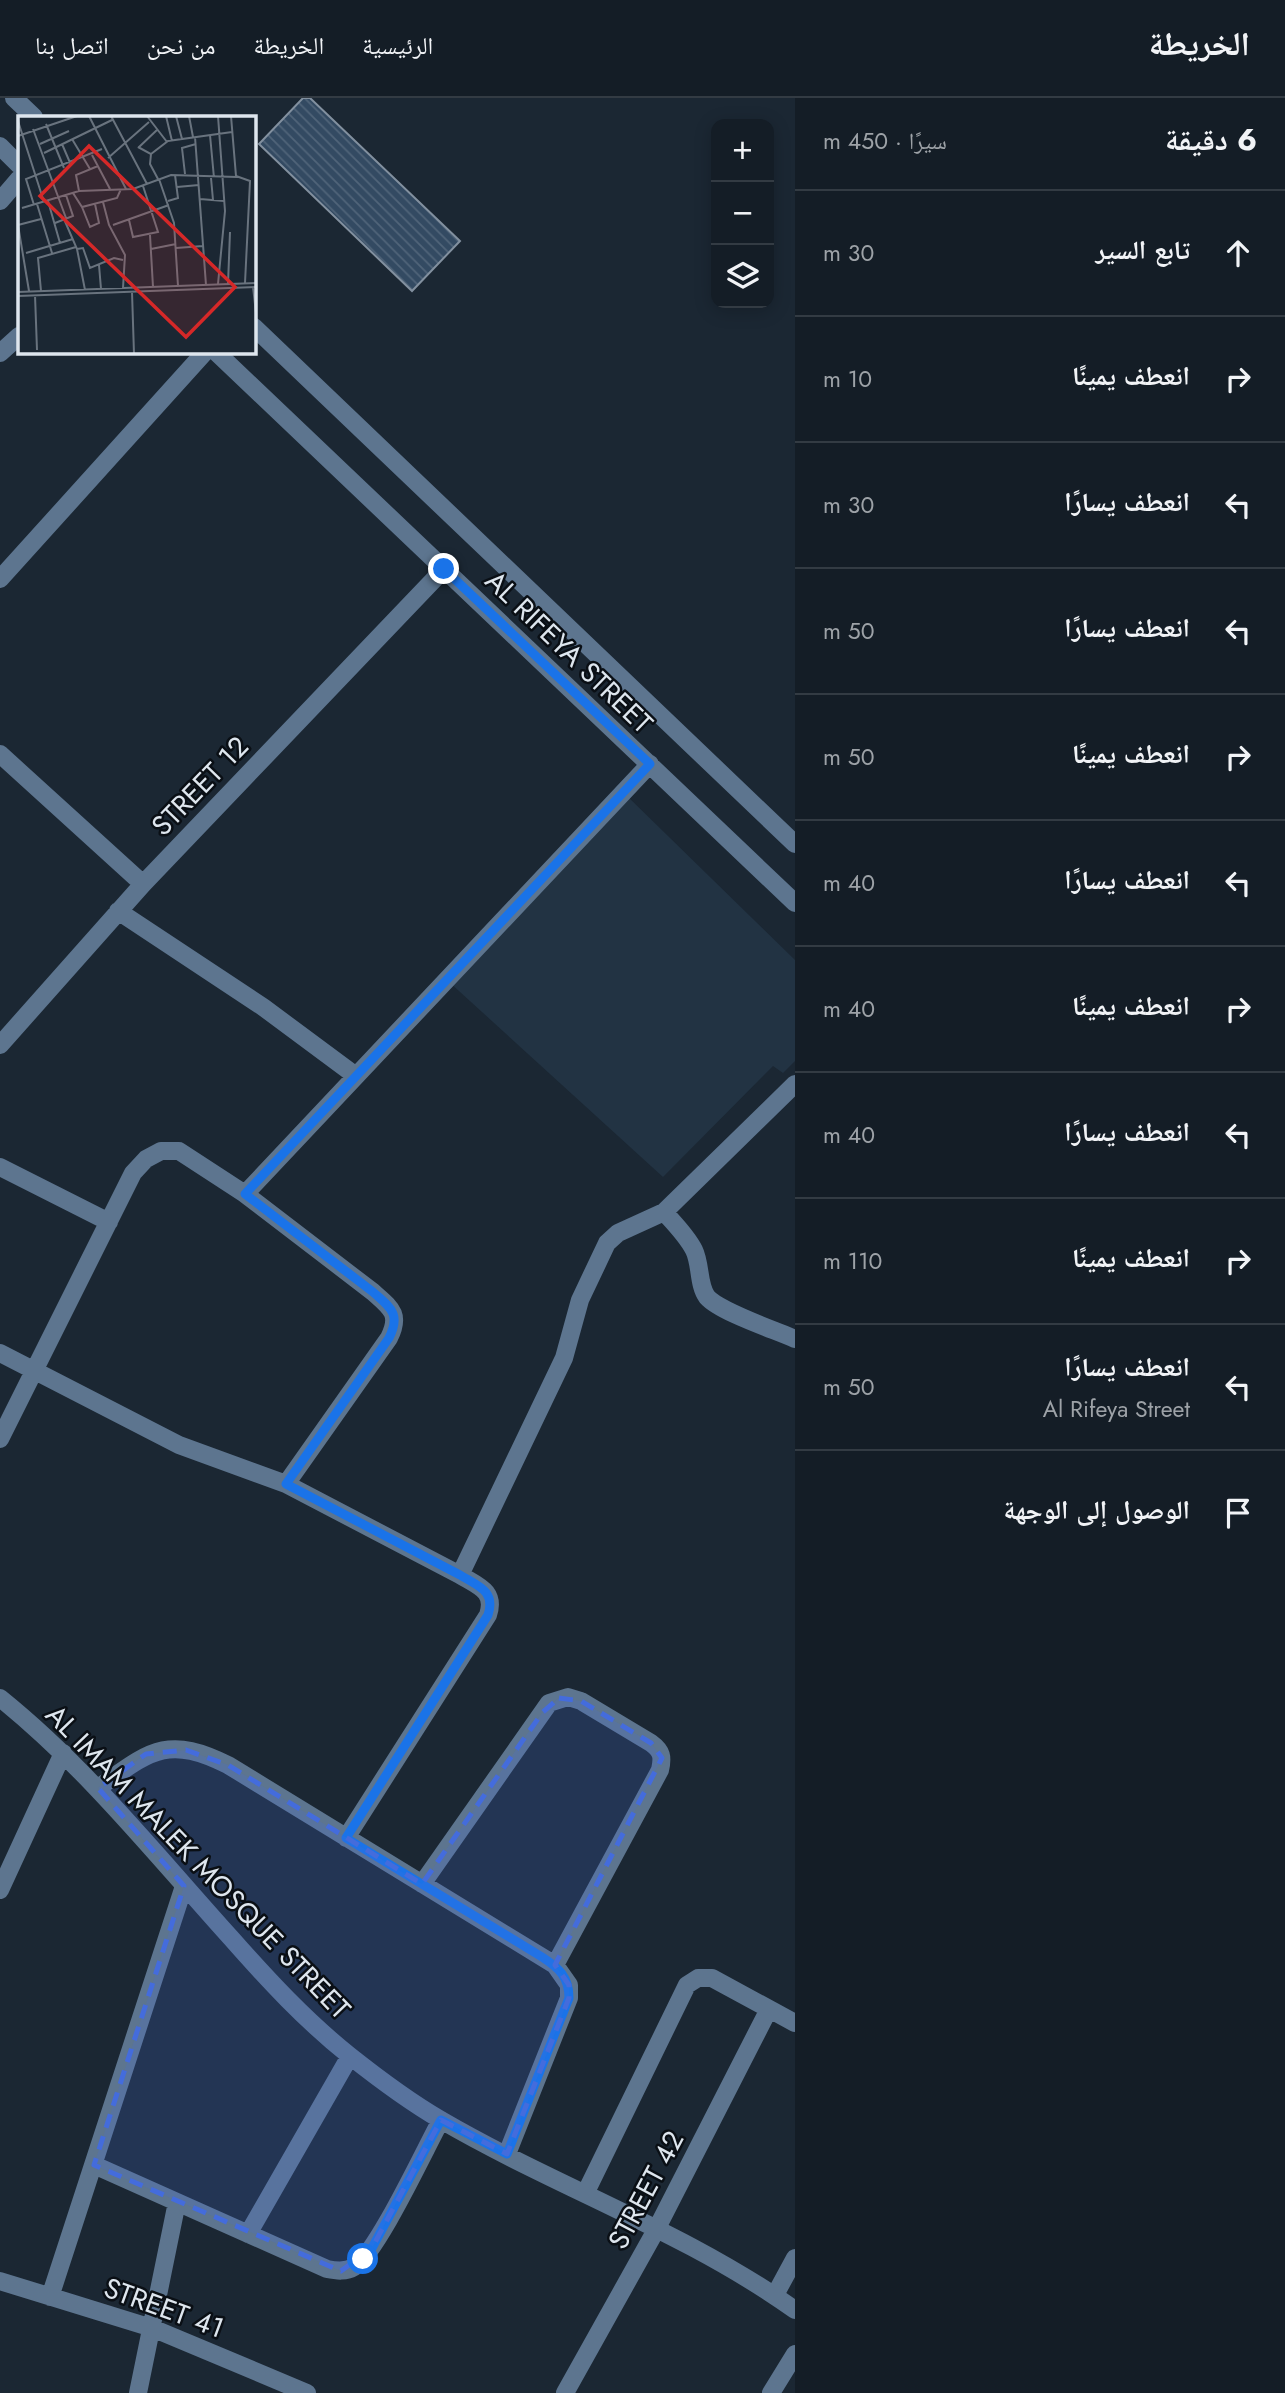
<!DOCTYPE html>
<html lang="ar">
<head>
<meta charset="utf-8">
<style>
	body { margin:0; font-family:Jost,"Noto Naskh Arabic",sans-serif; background:#1d262e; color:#f1f3f6; direction:rtl }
	.controls { position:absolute; right:21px; top:21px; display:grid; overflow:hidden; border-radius:14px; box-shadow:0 4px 18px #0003 }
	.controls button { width:63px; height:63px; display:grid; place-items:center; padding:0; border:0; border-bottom:2px solid #333b43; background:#141d26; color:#f1f3f6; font:35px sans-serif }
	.stop { position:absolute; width:21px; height:21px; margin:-16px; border:5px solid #1a73e8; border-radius:50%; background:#fff }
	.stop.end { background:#1a73e8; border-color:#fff; box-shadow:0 2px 7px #0008 }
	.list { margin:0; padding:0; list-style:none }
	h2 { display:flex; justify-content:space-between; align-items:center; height:91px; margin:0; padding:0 28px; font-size:30px }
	h2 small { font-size:23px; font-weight:400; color:#9da2a7 }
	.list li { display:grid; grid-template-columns:46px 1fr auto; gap:21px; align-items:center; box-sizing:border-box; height:126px; padding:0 28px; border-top:2px solid #333b43 }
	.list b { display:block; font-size:26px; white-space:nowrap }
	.list p { margin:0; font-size:23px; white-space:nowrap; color:#9da2a7 }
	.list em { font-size:23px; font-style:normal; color:#9da2a7 }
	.icon { flex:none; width:38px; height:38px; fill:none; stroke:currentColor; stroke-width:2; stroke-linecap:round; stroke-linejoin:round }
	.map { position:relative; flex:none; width:795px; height:2295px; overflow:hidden; direction:ltr }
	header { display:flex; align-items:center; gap:42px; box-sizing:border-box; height:98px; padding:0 35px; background:#141d26; border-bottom:2px solid #333b43 }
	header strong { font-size:33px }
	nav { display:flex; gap:38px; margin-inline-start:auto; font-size:24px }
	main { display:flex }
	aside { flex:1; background:#141d26 }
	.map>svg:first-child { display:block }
	.built { fill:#223343 }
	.building { fill:url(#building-back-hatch); stroke:#82909f; stroke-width:2 }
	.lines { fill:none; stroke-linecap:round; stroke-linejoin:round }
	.minor { stroke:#5d758f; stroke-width:18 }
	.route { stroke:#1a73e8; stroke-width:9 }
	.marked { fill:#446cdc; fill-opacity:0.2; stroke:#446cdc; stroke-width:5; stroke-dasharray:14 9; stroke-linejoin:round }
	.labels { text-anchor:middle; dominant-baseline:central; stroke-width:5; stroke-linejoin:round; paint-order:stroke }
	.street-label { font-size:28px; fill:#dee6ee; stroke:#0a0f15 }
	.inset-road { fill:none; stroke:#69737e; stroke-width:2 }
	.view { fill:#d62828; fill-opacity:0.15; stroke:#d62828; stroke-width:3.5 }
	.inset-edge { fill:none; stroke:#dee6ee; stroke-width:3.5 }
</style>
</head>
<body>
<header>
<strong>الخريطة</strong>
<nav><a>الرئيسية</a><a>الخريطة</a><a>من نحن</a><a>اتصل بنا</a></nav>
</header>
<main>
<aside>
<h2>6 دقيقة<small>سيرًا · 450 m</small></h2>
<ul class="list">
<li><svg class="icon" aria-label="ahead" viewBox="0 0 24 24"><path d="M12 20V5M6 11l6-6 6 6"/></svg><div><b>تابع السير</b></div><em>30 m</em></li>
<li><svg class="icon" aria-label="right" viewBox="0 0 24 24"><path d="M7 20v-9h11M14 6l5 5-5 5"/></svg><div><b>انعطف يمينًا</b></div><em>10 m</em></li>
<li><svg class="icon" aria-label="left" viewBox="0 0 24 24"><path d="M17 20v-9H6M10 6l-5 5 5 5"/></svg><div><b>انعطف يسارًا</b></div><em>30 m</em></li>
<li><svg class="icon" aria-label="left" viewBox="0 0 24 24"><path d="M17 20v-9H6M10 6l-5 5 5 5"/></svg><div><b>انعطف يسارًا</b></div><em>50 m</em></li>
<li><svg class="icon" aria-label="right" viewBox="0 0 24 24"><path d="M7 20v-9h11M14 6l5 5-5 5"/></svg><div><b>انعطف يمينًا</b></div><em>50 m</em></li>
<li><svg class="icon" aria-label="left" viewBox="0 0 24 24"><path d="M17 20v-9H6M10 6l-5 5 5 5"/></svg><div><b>انعطف يسارًا</b></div><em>40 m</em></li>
<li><svg class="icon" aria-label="right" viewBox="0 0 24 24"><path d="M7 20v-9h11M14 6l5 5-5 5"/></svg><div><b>انعطف يمينًا</b></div><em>40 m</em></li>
<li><svg class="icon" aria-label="left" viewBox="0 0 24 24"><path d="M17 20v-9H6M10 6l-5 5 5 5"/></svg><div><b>انعطف يسارًا</b></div><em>40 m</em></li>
<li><svg class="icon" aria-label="right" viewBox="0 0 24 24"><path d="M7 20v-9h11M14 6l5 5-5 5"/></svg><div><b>انعطف يمينًا</b></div><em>110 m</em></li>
<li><svg class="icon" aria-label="left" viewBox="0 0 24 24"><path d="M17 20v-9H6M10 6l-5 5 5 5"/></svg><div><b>انعطف يسارًا</b><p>Al Rifeya Street</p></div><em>50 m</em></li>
<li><svg class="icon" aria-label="arrive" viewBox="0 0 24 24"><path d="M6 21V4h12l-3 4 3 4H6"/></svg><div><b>الوصول إلى الوجهة</b></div></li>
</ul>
</aside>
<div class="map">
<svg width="795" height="2295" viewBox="0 0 795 2295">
	<defs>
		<pattern id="building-back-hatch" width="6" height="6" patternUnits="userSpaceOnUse" patternTransform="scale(1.75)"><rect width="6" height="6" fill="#334a62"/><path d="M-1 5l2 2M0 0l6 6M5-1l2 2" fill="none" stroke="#506479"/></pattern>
	</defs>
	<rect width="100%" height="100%" fill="#1b2733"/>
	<path class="built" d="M625,696L795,862V963L783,975L773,968L663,1079L448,883Z"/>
	<path class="building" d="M303,0H310L460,143L412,193L259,46Z"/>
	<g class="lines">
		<path class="minor" d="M14,0L34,19
			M0,48L19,67
			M0,103L19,81
			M254,229L795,746
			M216,254L795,805
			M0,255L19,238
			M0,481L205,254
			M0,656L143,786
			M118,813L263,909L356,978
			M0,947L143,786L444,471
			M0,1069L109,1124
			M245,1096L650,666
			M664,1114C675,1126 687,1138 694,1152C701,1166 698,1187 707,1199C720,1214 775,1232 795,1241
			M0,1255L179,1347L286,1386L460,1477C478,1488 496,1493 488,1517L346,1740
			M0,1341L133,1075L146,1061L161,1053H179L245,1096L373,1194C391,1210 401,1216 389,1240L286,1386
			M460,1477L564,1260L580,1202L607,1145L618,1135L664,1114L795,986
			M0,1600C87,1670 156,1757 231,1840C268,1882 306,1923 350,1958C379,1981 410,2004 441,2022C556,2089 686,2134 795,2212
			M98,1690C149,1654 166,1636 228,1667L555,1867L569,1887V1900L507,2056
			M422,1786L549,1605L568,1599L581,1603L651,1645C662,1653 663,1659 660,1672L555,1867
			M0,1792L63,1655
			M94,2067L327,2171C337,2173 346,2174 354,2169C377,2155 425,2051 441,2022
			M585,2096L687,1887L698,1880H712L795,1925
			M248,2136L350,1958
			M0,2183L152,2230L307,2295
			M775,2197L795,2160
			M50,2199L184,1788
			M138,2295L177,2104
			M565,2295L656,2132L769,1911
			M771,2295L795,2256"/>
	</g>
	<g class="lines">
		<path class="route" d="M363,2161L372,2150L441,2022L507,2056L569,1900C569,1879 559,1870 542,1859L346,1740L488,1517C496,1493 478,1488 460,1477L286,1386L389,1240C401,1216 391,1210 373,1194L245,1096L650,666L444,471"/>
	</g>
	<path class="marked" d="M559,1600L581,1603L651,1645L662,1660L555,1867L569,1887V1900L507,2056L441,2022L372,2150L341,2173L94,2067L184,1788L98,1690L146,1656L186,1652L228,1667L422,1786L542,1615Z"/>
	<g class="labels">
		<g class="street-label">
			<text transform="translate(569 554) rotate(44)">AL RIFEYA STREET</text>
			<text transform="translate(200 688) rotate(-46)">STREET 12</text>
			<text transform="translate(198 1764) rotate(46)">AL IMAM MALEK MOSQUE STREET</text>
			<text transform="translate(646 2092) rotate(-62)">STREET 42</text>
			<text transform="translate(164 2210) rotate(20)">STREET 41</text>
		</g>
	</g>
	<g transform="translate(18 18)">
		<rect width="238" height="238" fill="#1b2733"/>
		<path class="inset-road" d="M71,0L108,73M93,0L129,68M129,0L149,26M148,0L154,25M158,0L164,23M171,0L175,21M213,0L218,60L232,65L227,167M0,5L26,86M28,8L46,52M15,13L48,102M192,19L196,62M0,20L59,0M177,21L188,169M54,23L72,53M22,28L51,15M44,28L53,49M120,31L133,38L132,48L140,63M120,32L140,13M26,37L94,4M133,38L150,25L214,16M74,39L92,73M90,42L131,6M167,58L164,32L178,28M193,62L195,84M141,63L156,107L160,170M159,71L181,69M61,75L58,59L80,50M55,77L64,91L99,82L103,73M182,83L206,85M30,85L42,127M150,85L160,82L157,59M85,86L91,109L107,139L105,172M19,88L34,137M16,89L8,63L84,33M64,91L72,111L81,107L77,88M4,92L61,75L115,73L153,59L219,61M46,103L59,133L67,174M111,104L115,121L140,116L125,70M37,107L55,100L48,79M0,109L11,175M0,109L23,103M95,109L151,89M132,119L135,171M158,132L185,130M59,133L65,132L72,152L96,142L105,144M133,133L158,128M8,137L55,123M81,149L83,173M200,168L207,95L200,0M210,168L212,116M235,171L238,197M23,175L20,142L58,131M0,176L238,167M114,176L116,238M17,179L19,234M0,180L238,171"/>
		<path class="view" d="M71,30L217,171L168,221L22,80Z"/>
		<rect width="238" height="238" class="inset-edge"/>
	</g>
</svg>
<div class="controls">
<button>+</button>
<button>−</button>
<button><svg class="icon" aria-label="layers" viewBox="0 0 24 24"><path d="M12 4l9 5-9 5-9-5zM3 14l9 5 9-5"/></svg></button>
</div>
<div class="stop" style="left:363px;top:2161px"></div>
<div class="stop end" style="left:444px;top:471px"></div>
</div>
</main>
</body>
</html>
